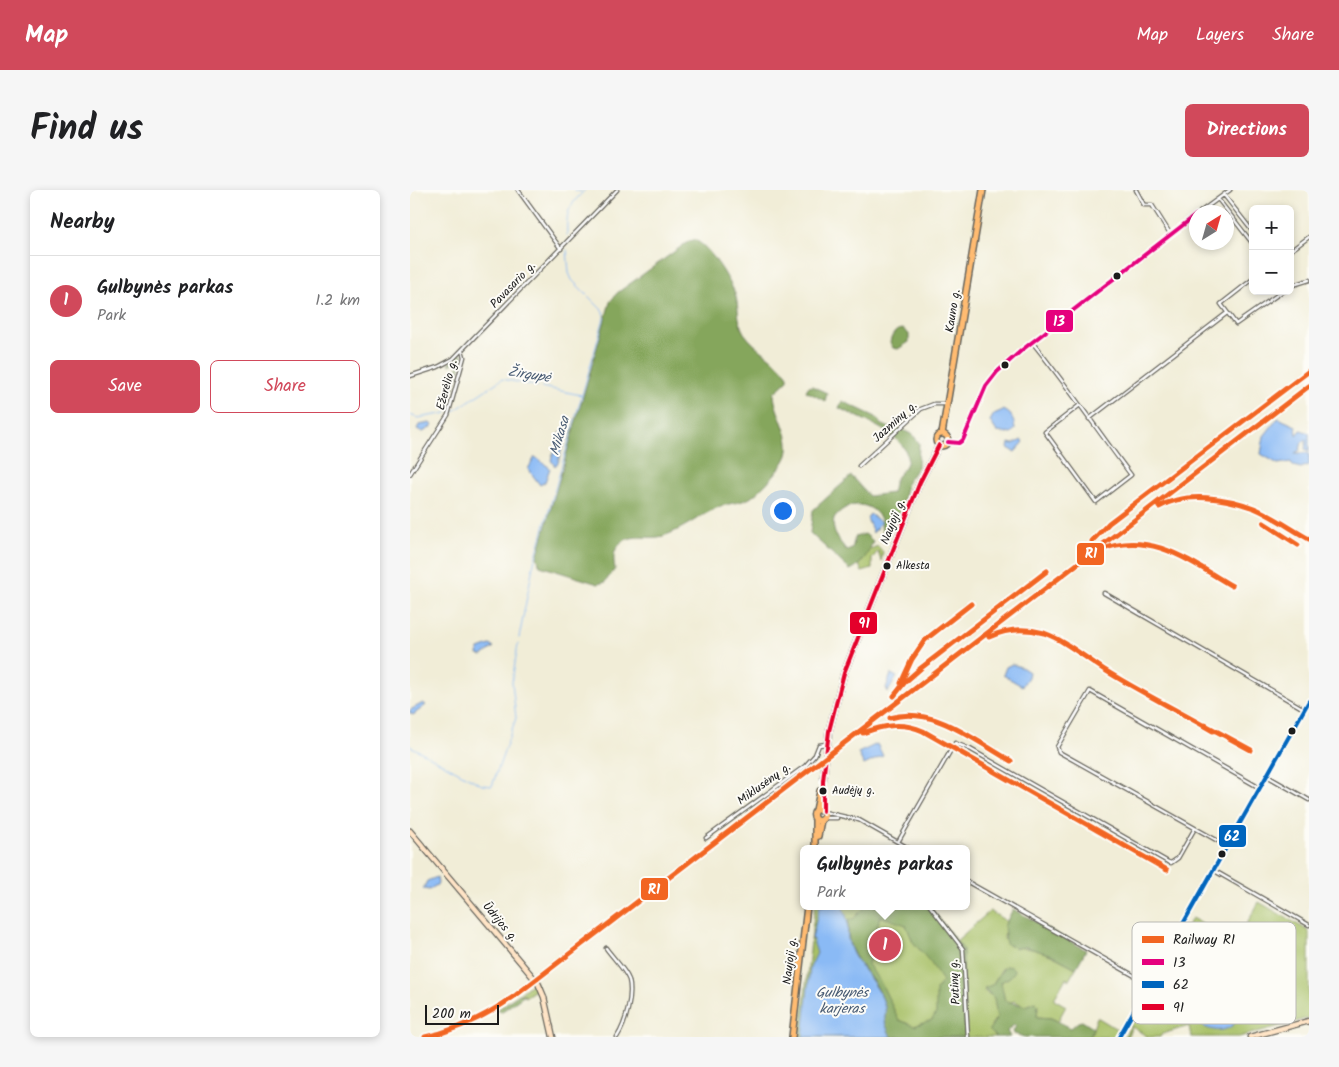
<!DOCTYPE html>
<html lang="en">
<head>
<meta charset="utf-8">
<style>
	body { margin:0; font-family:Kalam,sans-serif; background:#f6f6f6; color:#202124 }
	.controls { position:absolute; right:15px; top:15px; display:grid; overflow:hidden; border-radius:8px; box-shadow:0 2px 8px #0003 }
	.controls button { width:45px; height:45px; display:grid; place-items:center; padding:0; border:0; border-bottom:1px solid #e0e0e0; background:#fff; color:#202124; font:25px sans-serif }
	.compass { position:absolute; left:779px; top:15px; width:45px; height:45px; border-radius:50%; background:#fff; box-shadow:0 2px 8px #0003; rotate:37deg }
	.scale { position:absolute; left:15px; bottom:12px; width:74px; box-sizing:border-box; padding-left:5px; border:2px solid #1c1c1c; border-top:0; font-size:14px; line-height:18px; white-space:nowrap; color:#1c1c1c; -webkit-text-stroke:4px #fdfcf7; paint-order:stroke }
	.you { position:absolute; left:372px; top:320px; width:18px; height:18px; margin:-12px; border:4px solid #fff; border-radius:50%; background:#1a73e8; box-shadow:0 0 0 8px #1a73e833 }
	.badge { display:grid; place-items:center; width:32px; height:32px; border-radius:50%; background:#d1495b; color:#fff; font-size:16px; font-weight:700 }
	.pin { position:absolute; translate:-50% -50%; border:2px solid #fff; box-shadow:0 1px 5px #0006 }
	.popup { position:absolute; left:390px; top:655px; width:170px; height:65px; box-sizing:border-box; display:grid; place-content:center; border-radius:8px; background:#fff; filter:drop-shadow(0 1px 4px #0005); font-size:16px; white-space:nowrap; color:#757577 }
	.popup b { font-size:19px; color:#202124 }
	.popup::after { content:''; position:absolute; left:50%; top:100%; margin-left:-10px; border:10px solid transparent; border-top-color:#fff }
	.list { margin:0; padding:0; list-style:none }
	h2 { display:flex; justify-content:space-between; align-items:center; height:65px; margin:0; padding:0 20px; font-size:21px }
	h2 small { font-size:16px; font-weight:400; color:#757577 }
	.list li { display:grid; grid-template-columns:32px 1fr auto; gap:15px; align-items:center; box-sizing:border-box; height:90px; padding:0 20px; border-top:1px solid #e0e0e0 }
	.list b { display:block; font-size:19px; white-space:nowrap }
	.list p { margin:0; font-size:16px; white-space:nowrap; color:#757577 }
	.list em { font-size:16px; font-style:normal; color:#757577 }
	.actions { display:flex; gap:10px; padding:15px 20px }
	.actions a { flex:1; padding:11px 0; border:1px solid #d1495b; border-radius:8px; text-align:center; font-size:18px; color:#d1495b }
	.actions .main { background:#d1495b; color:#fff }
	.map { position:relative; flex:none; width:899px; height:847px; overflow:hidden; border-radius:8px }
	header { display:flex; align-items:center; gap:30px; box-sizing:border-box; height:70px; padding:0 25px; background:#d1495b; color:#fff }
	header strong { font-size:24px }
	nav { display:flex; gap:28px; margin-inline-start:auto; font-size:18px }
	.intro { display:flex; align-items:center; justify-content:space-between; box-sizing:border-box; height:120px; padding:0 30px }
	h1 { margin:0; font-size:35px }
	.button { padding:12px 22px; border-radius:8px; background:#d1495b; color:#fff; font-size:18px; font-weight:700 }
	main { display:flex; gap:30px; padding:0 30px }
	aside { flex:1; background:#fff; border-radius:8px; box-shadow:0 2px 8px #0003 }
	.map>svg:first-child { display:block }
	.green { fill:#a7c066; stroke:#626e41 }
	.forest { fill:#85a65b; stroke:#50613c; fill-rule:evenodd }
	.water { fill:#8abaf5; stroke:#536b88 }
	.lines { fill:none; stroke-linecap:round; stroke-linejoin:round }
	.stream { stroke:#8abaf5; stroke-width:1 }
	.street-casing { stroke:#67655d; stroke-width:5 }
	.secondary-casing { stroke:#67655d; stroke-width:7 }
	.primary-casing { stroke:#67655d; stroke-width:8 }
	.street { stroke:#fff; stroke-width:2.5 }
	.secondary { stroke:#ffe4c6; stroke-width:4.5 }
	.primary { stroke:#ffbb71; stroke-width:5 }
	.bus-1-casing { stroke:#fdfcf7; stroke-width:8 }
	.bus-2-casing { stroke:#fdfcf7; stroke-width:8 }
	.bus-3-casing { stroke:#fdfcf7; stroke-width:8 }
	.bus-1 { stroke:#e5007d; stroke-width:4 }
	.bus-2 { stroke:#0065bd; stroke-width:4 }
	.bus-3 { stroke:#e4002b; stroke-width:4 }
	.rail-1-casing { stroke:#fdfcf7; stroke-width:9 }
	.rail-1 { stroke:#f26522; stroke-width:5 }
	.bus-dot { fill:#1c1c1c; stroke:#fdfcf7; stroke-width:2 }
	.labels { text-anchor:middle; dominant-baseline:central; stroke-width:4; stroke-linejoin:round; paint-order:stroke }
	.bus-label { font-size:11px; fill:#1c1c1c; stroke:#fdfcf7; text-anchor:start }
	.street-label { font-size:12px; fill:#1c1c1c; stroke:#fdfcf7 }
	.water-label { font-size:14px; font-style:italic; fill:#485b73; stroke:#fdfcf7 }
	.key { fill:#fdfcf7; stroke:#bab9b5; stroke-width:1 }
	.key-label { font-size:14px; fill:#1c1c1c }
	.line-badge { stroke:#fdfcf7; stroke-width:2 }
	.badge-label { font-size:14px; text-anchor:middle; font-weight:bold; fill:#fff }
</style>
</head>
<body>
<header>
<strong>Map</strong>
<nav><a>Map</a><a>Layers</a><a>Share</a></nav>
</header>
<div class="intro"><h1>Find us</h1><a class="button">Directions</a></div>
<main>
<aside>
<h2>Nearby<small></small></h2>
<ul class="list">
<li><span class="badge">1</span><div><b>Gulbynės parkas</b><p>Park</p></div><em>1.2 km</em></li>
</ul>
<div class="actions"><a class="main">Save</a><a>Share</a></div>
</aside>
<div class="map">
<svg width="899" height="847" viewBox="0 0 899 847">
	<rect width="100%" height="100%" fill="#fdfcf7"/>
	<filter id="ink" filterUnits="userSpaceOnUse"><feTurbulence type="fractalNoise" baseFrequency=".02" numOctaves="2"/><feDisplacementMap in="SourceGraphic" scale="10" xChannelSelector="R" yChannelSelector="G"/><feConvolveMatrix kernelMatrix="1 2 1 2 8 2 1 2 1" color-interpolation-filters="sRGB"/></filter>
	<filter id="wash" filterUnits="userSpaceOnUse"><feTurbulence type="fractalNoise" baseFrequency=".0096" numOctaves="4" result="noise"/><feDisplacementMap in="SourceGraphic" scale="20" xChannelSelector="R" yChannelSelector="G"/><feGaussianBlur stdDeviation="1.12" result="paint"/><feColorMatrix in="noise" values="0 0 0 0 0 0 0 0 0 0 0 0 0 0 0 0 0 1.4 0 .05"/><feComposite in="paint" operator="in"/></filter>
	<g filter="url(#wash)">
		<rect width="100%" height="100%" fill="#f1edd7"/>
		<path class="green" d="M468,356L473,362L471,371L468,361L462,369V379L452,382L449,375L460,359Z
			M849,712L899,741V828L829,847H781L779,836L752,844L750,847H738L722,837L717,847H714L782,728L826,753Z
			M405,716H519L546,751L580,721L596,731L594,749L605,758C627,756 647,768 666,778L659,790L656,788L644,809L656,816L648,831L641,828L627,827L628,815L625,812L615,816L604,811L598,813L595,810L590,796L593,790L597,789L593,777L582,795L574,801L584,807L587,827L581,835L586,847H390Z
			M125,791L127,799L115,807L114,804H109Z
			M687,827L710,841L706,847H680Z"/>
		<path class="forest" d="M285,50C300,57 317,86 324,101C330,115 326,130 334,143C346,160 367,169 378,186V190L364,203C364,223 383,245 377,265C373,277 351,301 340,308C331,313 320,313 311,316C291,324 273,340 253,346C240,350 224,343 212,352C203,359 203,368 205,379L195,392L188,394L130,376L127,367L200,112L207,103L279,51Z
			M493,139L499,144V152L488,159L483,158L480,153C481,146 485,139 493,139Z
			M51,162L53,168L43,201H42L50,168L40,175L39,173Z
			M402,196L417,203L415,211L396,201L398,197Z
			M432,211L466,227L471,234L480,238L487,237L503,245L509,253L508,277L497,292L491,324L485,334L474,343L472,341C470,336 473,331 469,326C458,310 435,312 424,328C421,343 429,350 437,361L442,359L445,347L455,344L463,351C458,364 453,374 440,380L400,343L403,320L441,286L459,306L482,303C484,298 483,293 486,288C489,283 495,279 497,273C503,247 448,228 429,218Z
			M456,716H519L553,759L555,847H481C479,842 476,837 475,832C474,827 476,822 475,817C466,780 432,772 439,729H443ZM470,726L496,735L503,752L520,772L533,791L526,800V823L522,830L504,836L489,830L472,795L458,774Z
			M603,719L676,760L666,778L642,765L616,757L605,758L596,754L594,736Z
			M595,776L602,777L605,781L600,787L591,792L595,811L615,816L625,812L628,815L627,827L641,828L661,838L668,832L672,831L683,838L680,847H615L604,844L603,841L606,836L604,835L597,841L600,847H586L579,840L587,827L584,808L574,798L582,795Z
			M109,804L115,805L91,822L88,819Z"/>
		<path class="water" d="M593,220C602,223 604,230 605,239L601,244L587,242L580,231L584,224Z
			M868,228L886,236L887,245L891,240L899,243V261L895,259L897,249L892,252L890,260L885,263H899V275L891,278L883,276L881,272L868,274L851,264L854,246Z
			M20,233L23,236L13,242L7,239L9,235Z
			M151,242H155V246L148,273L145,276L141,270Z
			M612,250L614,252L605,262L598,258L599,253L603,254Z
			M125,267L140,278L135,292L130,295L118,279Z
			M460,324L471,332L463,343L457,328Z
			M80,455L84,457L72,466L68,465L69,459Z
			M602,474L613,478L619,482L618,487L612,496L593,485L596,477Z
			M481,484L487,487L478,502L476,498Z
			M13,513L16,515L3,525L0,523V520Z
			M467,554L473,566L454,575L448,563Z
			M27,687L28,694L19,700L13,699L17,691Z
			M410,716H432C442,734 434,740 440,757C447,778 470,794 475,817C476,822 474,828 475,832C476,837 479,842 481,847H393L400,778L407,763L402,747Z
			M831,752H838L839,757L835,767L837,781L830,790L827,800C829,805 833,809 833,815C833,820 829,825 827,830C816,847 794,841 781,827L776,812L786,807L816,765Z"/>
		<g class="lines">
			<path class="stream" d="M165,0L171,2
				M157,45C156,21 158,17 175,0
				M41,223L92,189L171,205
				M0,225L8,228L37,223
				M109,448L123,376L194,128L193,121L162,90L159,83L157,60
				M0,556L72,595L82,596L106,528L102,492L108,454"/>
		</g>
	</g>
	<g filter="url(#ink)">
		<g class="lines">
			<g class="street-casing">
				<path id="street" d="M108,0L151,59
					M726,0L734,15H742L761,45
					M814,5L843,42
					M808,9L843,54
					M790,22L820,0
					M880,61L899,47
					M843,89L811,114L826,134L873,101
					M880,96L899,90
					M622,152C657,195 688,241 721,285L686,312L635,242L670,215
					M0,186L28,177L43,169L207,0
					M679,229L817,123
					M538,252L549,253L553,250L576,196L587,182L612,160L786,25
					M449,276L511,219L524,214H536
					M0,284L38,225L54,167L52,160
					M694,403L894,519
					M857,586L899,610
					M414,622L449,630L500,659
					M413,628H427
					M296,648L395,576L405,565L409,555L416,554
					M488,652L545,553L560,559L758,672L761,673L768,668L785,638
					M817,656L649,562L647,557L680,501L850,598
					M803,680L899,735
					M556,691L739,794
					M520,716L553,759L558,847
					M196,758C203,768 215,779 219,790C223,806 216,833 207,847
					M709,847L899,511"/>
			</g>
			<g class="secondary-casing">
				<path id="secondary" d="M0,641L128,793L134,807L143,847
					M840,847L899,831"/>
			</g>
			<g class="primary-casing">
				<path id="primary" d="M526 250a6 6 0 1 1 12 0a6 6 0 1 1-12 0Z
					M532,244L573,0
					M403.5 625a5.5 5.5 0 1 1 11 0a5.5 5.5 0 1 1-11 0Z
					M406,620L410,601
					M413,621V591L419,541L434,483L510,292L529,255
					M408,646L411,630
					M405,659V629
					M382,847L397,716"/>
			</g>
			<use href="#street" class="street"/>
			<use href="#secondary" class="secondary"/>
			<use href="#primary" class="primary"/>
			<g class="bus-1-casing">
				<path id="bus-1" d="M538,252L549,253L553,250L576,196L587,182L612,160L786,25"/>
			</g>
			<g class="bus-2-casing">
				<path id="bus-2" d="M709,847L899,511"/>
			</g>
			<g class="bus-3-casing">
				<path id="bus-3" d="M413,621V591L419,541L434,483L510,292L529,255"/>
			</g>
			<use href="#bus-1" class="bus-1"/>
			<use href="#bus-2" class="bus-2"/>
			<use href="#bus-3" class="bus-3"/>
			<g class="rail-1-casing">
				<path id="rail-1" d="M749,317C776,301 817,308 844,318C863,326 881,339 899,349
					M854,333L888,355
					M682,351L699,333L899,181
					M691,360C739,339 781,372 822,396
					M579,447C596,439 616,438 634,443C656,451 674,467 693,479C728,501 767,520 803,541
					M491,493L502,469L515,450L561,414
					M484,506L495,492L511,478L637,381
					M480,528C523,515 565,551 601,571
					M795,535L841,560
					M453,543C474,535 493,532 513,541L757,680
					M15,847C49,840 78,825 106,805L899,196"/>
			</g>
			<use href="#rail-1" class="rail-1"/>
		</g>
	</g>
	<g class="bus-dot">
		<circle cx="707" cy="86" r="4.5"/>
		<circle cx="595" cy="175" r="4.5"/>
		<circle cx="477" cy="376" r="4.5"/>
		<circle cx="882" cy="541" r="4.5"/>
		<circle cx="413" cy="601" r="4.5"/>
		<circle cx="812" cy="664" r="4.5"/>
	</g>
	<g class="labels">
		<g class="bus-label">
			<text x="486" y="376">Alkesta</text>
			<text x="422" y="601">Audėjų g.</text>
		</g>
		<g class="street-label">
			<text transform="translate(103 95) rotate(-46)">Pavasario g.</text>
			<text transform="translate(543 121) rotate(-81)">Kauno g.</text>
			<text transform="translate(37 195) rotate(-75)">Ežerėlio g.</text>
			<text transform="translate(485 232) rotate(-42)">Jazminų g.</text>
			<text transform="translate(483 332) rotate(-68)">Naujoji g.</text>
			<text transform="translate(354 594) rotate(-36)">Miklusėnų g.</text>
			<text transform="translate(90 732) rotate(50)">Ūdrijos g.</text>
			<text transform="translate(380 771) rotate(-83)">Naujoji g.</text>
			<text transform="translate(545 792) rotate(-93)">Putinų g.</text>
		</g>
		<g class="water-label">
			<text transform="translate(119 185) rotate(9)">Žirgupė</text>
			<text transform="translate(150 246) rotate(-74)">Mikasa</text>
			<text x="432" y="803">Gulbynės<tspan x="432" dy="16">karjeras</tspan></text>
		</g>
	</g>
	<rect x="722" y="732" width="164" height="102" rx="8" class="key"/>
	<rect x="732" y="746" width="22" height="7" fill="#f26522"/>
	<rect x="732" y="769" width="22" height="6" fill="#e5007d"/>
	<rect x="732" y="791" width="22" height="7" fill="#0065bd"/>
	<rect x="732" y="814" width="22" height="6" fill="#e4002b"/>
	<g class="key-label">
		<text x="763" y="754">Railway R1</text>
		<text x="763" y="777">13</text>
		<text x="763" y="799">62</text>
		<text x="763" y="822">91</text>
	</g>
	<g class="line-badge">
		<rect x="635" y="119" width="29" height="24" rx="5" fill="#e5007d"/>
		<rect x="666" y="352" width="29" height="24" rx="5" fill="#f26522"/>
		<rect x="439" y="421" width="29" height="24" rx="5" fill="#e4002b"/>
		<rect x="808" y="634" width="29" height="24" rx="5" fill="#0065bd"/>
		<rect x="230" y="687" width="29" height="24" rx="5" fill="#f26522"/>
	</g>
	<g class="badge-label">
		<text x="649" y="136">13</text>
		<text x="681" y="368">R1</text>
		<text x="454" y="438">91</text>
		<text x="822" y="651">62</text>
		<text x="244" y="704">R1</text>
	</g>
</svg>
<div class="controls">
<button>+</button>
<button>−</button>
</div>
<svg class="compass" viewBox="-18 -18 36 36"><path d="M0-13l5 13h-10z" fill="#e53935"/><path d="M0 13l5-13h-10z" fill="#757577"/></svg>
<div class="scale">200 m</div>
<div class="you"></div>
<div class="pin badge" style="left:475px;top:755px">1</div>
<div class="popup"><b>Gulbynės parkas</b>Park</div>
</div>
</main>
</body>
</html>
